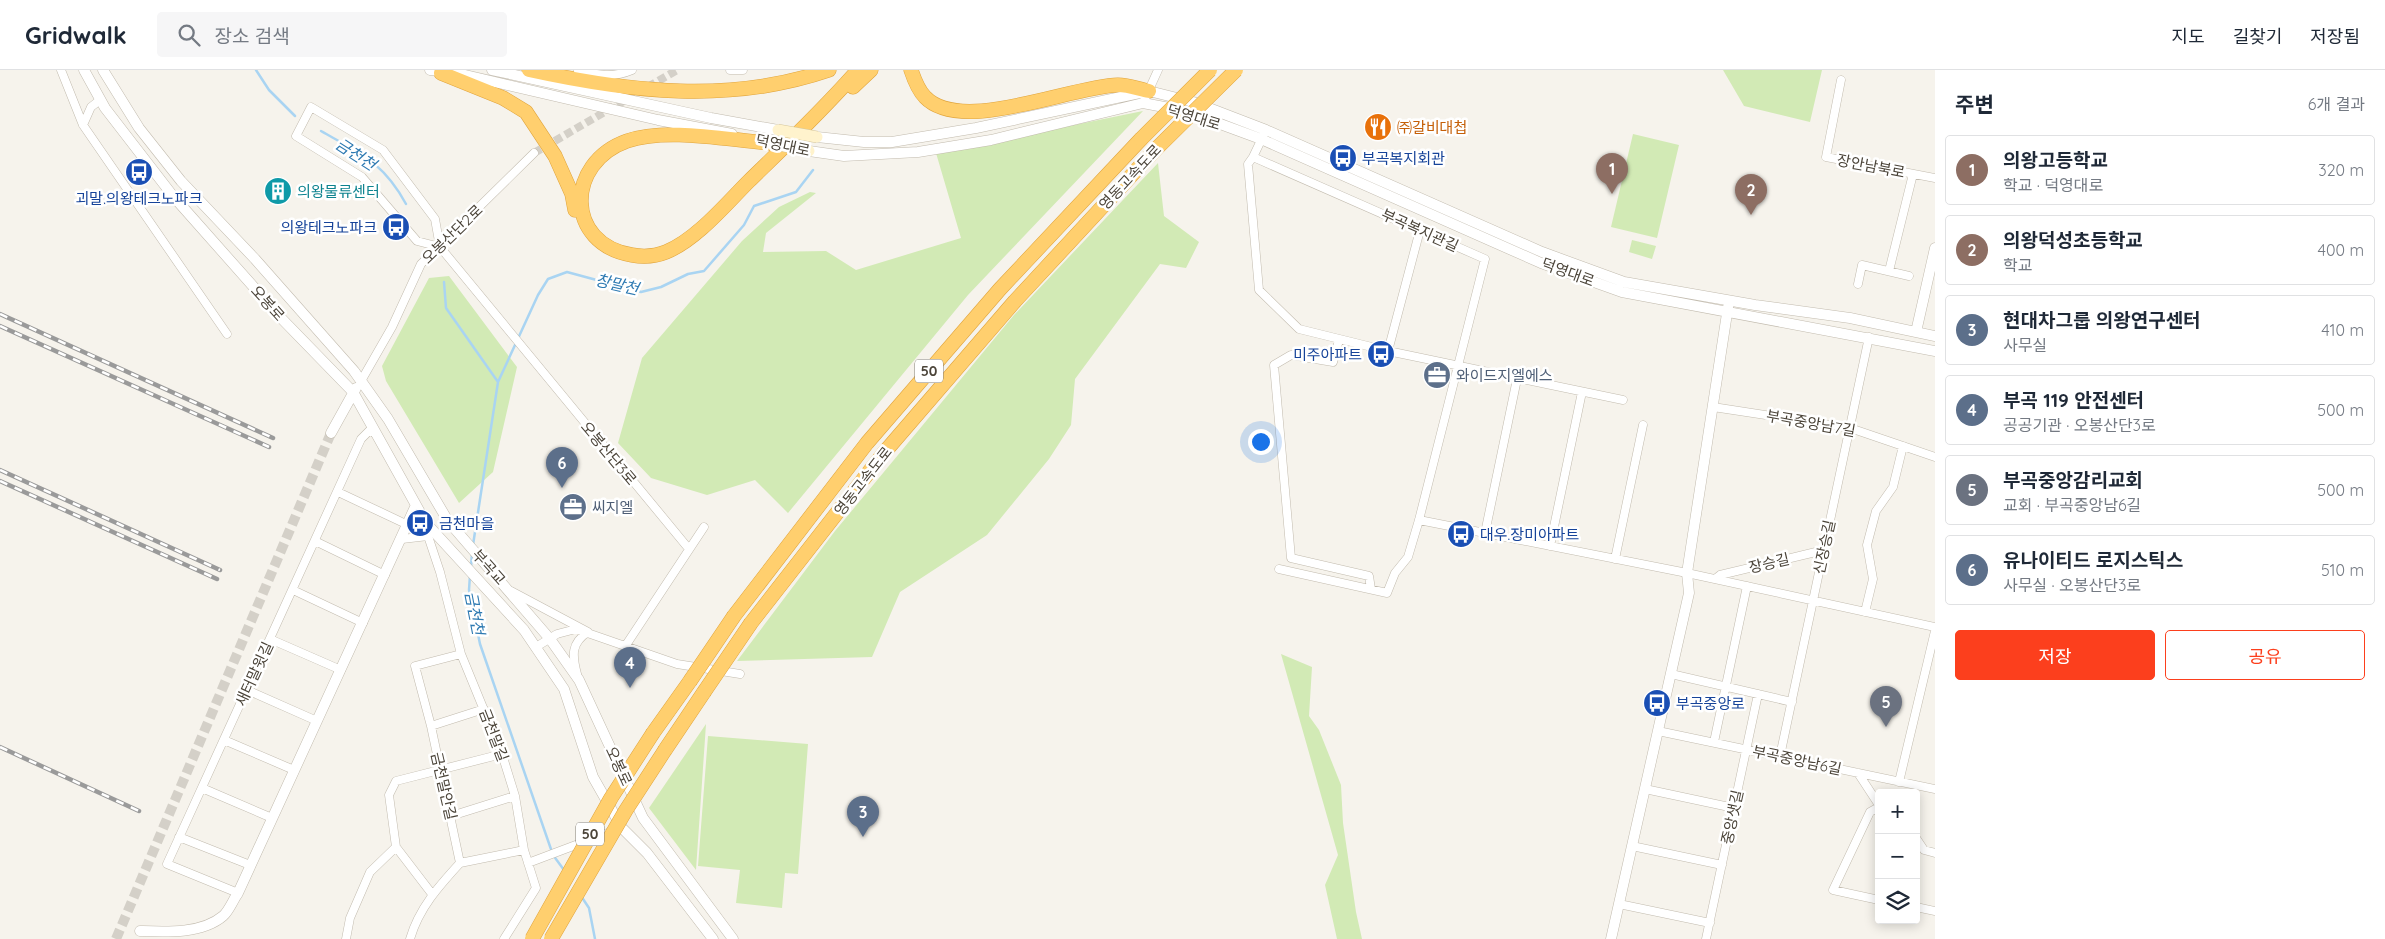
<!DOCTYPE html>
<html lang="ko">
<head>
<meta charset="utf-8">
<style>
	body { margin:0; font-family:Quicksand,"Noto Sans KR",sans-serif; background:#f6f6f7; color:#1f2937 }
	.controls { position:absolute; right:15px; bottom:15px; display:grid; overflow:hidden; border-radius:5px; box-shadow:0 2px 12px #0003 }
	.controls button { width:45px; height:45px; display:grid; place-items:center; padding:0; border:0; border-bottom:1px solid #e0e1e3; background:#fff; color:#1f2937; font:25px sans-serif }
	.you { position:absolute; left:1260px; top:371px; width:18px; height:18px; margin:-12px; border:4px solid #fff; border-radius:50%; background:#1a73e8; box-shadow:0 0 0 8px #1a73e833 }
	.badge { display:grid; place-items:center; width:32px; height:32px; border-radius:50%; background:#fc3f1d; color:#fff; font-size:16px; font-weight:700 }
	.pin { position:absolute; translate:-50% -41px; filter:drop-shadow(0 1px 2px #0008) }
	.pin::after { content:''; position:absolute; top:26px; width:18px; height:15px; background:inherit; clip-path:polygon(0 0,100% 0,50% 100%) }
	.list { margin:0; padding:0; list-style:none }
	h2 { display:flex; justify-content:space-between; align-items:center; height:65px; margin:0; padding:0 20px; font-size:21px }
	h2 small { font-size:16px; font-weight:400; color:#747a83 }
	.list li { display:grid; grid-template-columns:32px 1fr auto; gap:15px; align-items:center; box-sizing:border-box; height:70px; margin:0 10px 10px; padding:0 10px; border:1px solid #e0e1e3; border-radius:5px }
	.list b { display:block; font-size:19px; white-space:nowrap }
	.list p { margin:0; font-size:16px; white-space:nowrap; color:#747a83 }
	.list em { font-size:16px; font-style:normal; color:#747a83 }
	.actions { display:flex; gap:10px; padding:15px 20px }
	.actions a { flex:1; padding:11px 0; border:1px solid #fc3f1d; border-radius:5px; text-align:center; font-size:18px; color:#fc3f1d }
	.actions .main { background:#fc3f1d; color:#fff }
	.icon { flex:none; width:28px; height:28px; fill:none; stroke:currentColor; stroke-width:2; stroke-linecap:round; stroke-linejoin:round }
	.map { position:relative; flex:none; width:1935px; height:869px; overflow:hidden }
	header { display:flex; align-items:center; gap:30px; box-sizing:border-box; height:70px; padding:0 25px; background:#fff; border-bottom:1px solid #e0e1e3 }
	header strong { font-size:24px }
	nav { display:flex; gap:28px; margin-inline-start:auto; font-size:18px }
	.search { width:350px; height:45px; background:#f6f6f7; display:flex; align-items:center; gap:12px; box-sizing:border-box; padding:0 18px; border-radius:5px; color:#747a83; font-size:19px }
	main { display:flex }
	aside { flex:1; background:#fff }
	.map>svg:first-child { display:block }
	.green { fill:#d2eab5 }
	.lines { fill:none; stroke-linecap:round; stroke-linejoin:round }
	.stream { stroke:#a9d4f2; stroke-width:2.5 }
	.minor-tunnel { stroke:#d4d0c8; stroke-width:8; stroke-dasharray:8 4; stroke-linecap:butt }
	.tertiary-tunnel { stroke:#d4d0c8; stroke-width:10; stroke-dasharray:10 5; stroke-linecap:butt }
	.minor-casing { stroke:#c2bbae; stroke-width:9 }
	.tertiary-casing { stroke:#c2bbae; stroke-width:11 }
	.motorway-casing { stroke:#e0a43c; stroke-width:15 }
	.minor { stroke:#fff; stroke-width:8 }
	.tertiary { stroke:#fff; stroke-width:10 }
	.motorway { stroke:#ffcf6e; stroke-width:14 }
	.rail-casing { stroke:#9a9a9a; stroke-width:4.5 }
	.rail { stroke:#fff; stroke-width:2.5; stroke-dasharray:8; stroke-linecap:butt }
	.secondary-bridge-casing { stroke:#d6c79b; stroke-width:12; stroke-linecap:butt }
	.motorway-bridge-casing { stroke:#e0a43c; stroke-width:15; stroke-linecap:butt }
	.secondary-bridge { stroke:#fff3cd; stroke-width:11 }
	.motorway-bridge { stroke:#ffcf6e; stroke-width:14 }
	.labels { text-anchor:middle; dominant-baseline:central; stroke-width:5; stroke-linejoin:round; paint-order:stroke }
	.shield { fill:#fff; stroke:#817c74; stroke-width:1 }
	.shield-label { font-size:14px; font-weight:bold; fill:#4b4439 }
	.street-label { font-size:15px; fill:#4b4439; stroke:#fff }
	.food-label { font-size:15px; fill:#c56008; stroke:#fff; text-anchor:start }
	.transit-label { font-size:15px; fill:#164399; stroke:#fff; text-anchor:start }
	.culture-label { font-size:15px; fill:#0d838f; stroke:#fff; text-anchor:start }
	.service-label { font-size:15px; fill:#4e5e75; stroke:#fff; text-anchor:start }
	.water-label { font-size:16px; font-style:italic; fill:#2e7ab2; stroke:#fff }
</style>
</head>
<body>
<header>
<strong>Gridwalk</strong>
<div class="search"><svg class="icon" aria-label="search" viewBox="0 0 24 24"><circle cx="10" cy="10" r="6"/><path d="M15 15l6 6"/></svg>장소 검색</div>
<nav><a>지도</a><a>길찾기</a><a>저장됨</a></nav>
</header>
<main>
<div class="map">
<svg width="1935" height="869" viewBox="0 0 1935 869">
	<rect width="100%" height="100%" fill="#f6f3ec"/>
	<path class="green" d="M1723,0H1822L1810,52L1744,36Z
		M1143,41L968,225L788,443L755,410L707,425L651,408L618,373L642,288L742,171L779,137L810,122L816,123L766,163L763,182L826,181L856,200L961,168L936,83Z
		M1633,64L1679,75L1657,168L1611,157Z
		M1158,93L1164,146L1199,172L1186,198L1160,194L1075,309L1071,355L1049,389L987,465L900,522L872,587L737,591L835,461L1014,245Z
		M1632,170L1656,176L1652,189L1629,182Z
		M449,206L517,297L493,402L459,433L386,311L382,296L429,208Z
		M1281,584L1312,597L1309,646L1319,660L1341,715L1343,753L1356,842L1362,869H1337L1325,815L1338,785Z
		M706,654L696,800L649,738Z
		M708,666L808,674L798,804L785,803L782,838L736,833L740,800L698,796Z"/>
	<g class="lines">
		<path class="stream" d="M256,0L269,20L295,46
			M321,61C361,84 383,92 406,134
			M444,212L446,238L498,312L473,475
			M498,312L538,225L548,209L567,202L641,222L661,217L688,204L704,201L744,155L754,136L796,122L813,100
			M471,497L472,483
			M470,505L469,520L480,574L553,785L564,800
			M581,826L589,838L595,869"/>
		<path class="minor-tunnel" d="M534,83L677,0"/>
		<path class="tertiary-tunnel" d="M116,869L331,363"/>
		<g class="minor-casing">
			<path id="minor" d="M61,0L83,55L227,264
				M578,0C597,5 613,8 632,0
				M730,0H743
				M1841,10L1826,87L1935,108
				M1143,33L1158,0
				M311,37L383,80L435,149L440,177L417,171L362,107L296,66Z
				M83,55L91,37L100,30
				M1266,60L1253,87L1248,94L1259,220L1299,259L1388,281L1623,330
				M1253,87L1485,189L1419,450L1408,487L1395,503L1387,523L1279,499
				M440,177L689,479
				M1889,201L1913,104
				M1858,214L1862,195L1909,206
				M1339,270L1333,292L1291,285L1274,295L1291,488L1369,506L1371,519
				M1388,281L1420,160
				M361,311L392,257L421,194L534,83
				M1713,337L1850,358L1935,387
				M338,422L408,455
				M1419,450L1687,503L1935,557
				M429,456L428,466L440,502L461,584L502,684L515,726L524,780L536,818L504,869
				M1485,463L1517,309
				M402,469L428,466
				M315,471L385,505
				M1550,476L1582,322
				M1615,489L1643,355
				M1715,509L1720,505L1824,480
				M293,520L363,553
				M511,521L588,562C571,573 572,585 577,604
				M1865,542L1873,509L1867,475L1876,441L1893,417L1903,376
				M270,569L341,600
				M626,575L704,457
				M536,577L557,564L576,559L677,594L740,604
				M1671,604L1792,632
				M247,620L317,651
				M431,656L484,639
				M1658,661L1935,719
				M224,670L294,700
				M1714,672L1747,516
				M1780,686L1869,267
				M1858,703L1879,735
				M1899,712L1935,561
				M202,718L272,748
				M1645,719L1734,738
				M1879,737L1870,742L1833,820L1879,830
				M451,746L515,726
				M179,767L250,795
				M1916,768L1924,780L1935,783
				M1632,776L1722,795
				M460,793L524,780
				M528,793L613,761
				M238,823L167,794L361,369L370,360L377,365
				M432,824L396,777L389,725L396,711L502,684
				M1619,834L1710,853
				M1916,837L1935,841
				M346,869L350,848L370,802L396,777
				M410,869C419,838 439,816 460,793L431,656L415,596L461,584
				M1706,869L1758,624"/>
		</g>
		<g class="tertiary-casing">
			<path id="tertiary" d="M84,0L105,38L173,126L282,249L353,322L426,453L524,560L564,619L593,707L622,758L647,783L713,869
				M103,0L139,58L181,111L255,189L354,301L388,349L448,451L550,569L579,610L643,748L733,869
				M430,0L452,2L658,50L732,64
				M492,0L711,48L778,60
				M817,67L864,72H892L976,58L1149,21L1193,32L1266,60L1542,182L1624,212L1755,235L1850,248L1935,266
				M809,81L844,86L918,82L991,70L1143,33L1185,41L1261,69L1541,193L1622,222L1935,281
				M1916,262L1935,178
				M331,363L356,318
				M140,861C166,862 202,864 223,846C229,841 233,830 238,823L416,435
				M1611,869L1689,523L1687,503L1728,237"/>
		</g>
		<g class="motorway-casing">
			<path id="motorway" d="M529,0C629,22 730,34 829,0
				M911,0C914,9 918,20 925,27C961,65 1071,16 1118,15C1128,15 1139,19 1149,21
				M441,3L503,28L526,42L555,86L572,124L575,140
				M853,17L871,0
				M770,73C728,70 667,57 627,71C565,93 565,174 632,185C643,187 656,186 666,182C696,170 726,134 749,111C786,75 824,39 858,0
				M734,546L867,373L1000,219L1141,69
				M751,553L883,384L1015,231L1155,80
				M653,663L690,611
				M665,680L704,622"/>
		</g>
		<use href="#minor" class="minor"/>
		<use href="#tertiary" class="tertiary"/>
		<use href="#motorway" class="motorway"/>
		<g class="rail-casing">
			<path id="rail" d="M0,244L273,368
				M0,256L269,377
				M0,400L220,500
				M0,411L217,509
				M0,677L139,741"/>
		</g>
		<use href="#rail" class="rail"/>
		<g class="secondary-bridge-casing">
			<path id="secondary-bridge" d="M778,60L817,67
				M770,73L809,81"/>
		</g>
		<g class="motorway-bridge-casing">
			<path id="motorway-bridge" d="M1141,69L1210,0
				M1155,80L1236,0
				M690,611L734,546
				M704,622L751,553
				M532,869L611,728L653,663
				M551,869L626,740L665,680"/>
		</g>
		<use href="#secondary-bridge" class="secondary-bridge"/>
		<use href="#motorway-bridge" class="motorway-bridge"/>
	</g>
	<defs>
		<g id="restaurant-disc" transform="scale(1.4375)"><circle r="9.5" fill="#e8710a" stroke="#fff"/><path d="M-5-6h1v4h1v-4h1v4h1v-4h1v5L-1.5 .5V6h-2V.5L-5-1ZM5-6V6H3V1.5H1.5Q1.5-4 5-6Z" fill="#fff"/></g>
		<g id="bus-disc" transform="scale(1.4375)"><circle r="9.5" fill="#1a4fb4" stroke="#fff"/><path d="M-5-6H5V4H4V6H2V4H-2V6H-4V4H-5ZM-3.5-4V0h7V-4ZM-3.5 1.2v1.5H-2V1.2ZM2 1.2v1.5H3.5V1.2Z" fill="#fff"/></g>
		<g id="building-disc" transform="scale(1.4375)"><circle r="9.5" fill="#0f9aa8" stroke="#fff"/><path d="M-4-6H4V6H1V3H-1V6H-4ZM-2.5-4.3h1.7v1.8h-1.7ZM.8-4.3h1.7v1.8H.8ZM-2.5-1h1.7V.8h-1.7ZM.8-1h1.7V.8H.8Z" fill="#fff"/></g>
		<g id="office-disc" transform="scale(1.4375)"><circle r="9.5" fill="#5c6f8a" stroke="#fff"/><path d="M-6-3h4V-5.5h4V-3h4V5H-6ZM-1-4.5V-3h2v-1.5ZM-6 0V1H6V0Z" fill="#fff"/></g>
	</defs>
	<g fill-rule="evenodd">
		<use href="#restaurant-disc" x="1378" y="57"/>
		<use href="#bus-disc" x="1343" y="88"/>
		<use href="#bus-disc" x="139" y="102"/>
		<use href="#building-disc" x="278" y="121"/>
		<use href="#bus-disc" x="396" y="157"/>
		<use href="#bus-disc" x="1381" y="284"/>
		<use href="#office-disc" x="1437" y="305"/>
		<use href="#office-disc" x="573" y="437"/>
		<use href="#bus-disc" x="420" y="453"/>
		<use href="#bus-disc" x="1461" y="464"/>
		<use href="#bus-disc" x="1657" y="633"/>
	</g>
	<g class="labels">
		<g class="shield">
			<rect x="915" y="289.5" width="28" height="23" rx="4"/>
			<rect x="576" y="752.5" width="28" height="23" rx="4"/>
		</g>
		<g class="shield-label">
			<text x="929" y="301">50</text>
			<text x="590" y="764">50</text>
		</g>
		<g class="street-label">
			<text transform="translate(1194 47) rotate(17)">덕영대로</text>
			<text transform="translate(783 75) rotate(12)">덕영대로</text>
			<text transform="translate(1871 96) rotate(11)">장안남북로</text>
			<text transform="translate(1130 107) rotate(-47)">영동고속도로</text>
			<text transform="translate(1420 160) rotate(24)">부곡복지관길</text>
			<text transform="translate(452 164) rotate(-44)">오봉산단2로</text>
			<text transform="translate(1568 202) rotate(20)">덕영대로</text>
			<text transform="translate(268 233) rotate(48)">오봉로</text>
			<text transform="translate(1811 353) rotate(10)">부곡중앙남7길</text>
			<text transform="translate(609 383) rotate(50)">오봉산단3로</text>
			<text transform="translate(863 411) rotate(-52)">영동고속도로</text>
			<text transform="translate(1824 477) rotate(-78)">신장승길</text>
			<text transform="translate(1769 493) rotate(-13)">장승길</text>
			<text transform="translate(489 497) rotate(48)">부곡교</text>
			<text transform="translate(254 604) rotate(-65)">새터말윗길</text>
			<text transform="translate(494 665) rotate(69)">금천말길</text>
			<text transform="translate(1797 690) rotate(12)">부곡중앙남6길</text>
			<text transform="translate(619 696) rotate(65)">오봉로</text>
			<text transform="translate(444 716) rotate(77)">금천말안길</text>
			<text transform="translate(1732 747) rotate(-78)">중앙샛길</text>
		</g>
		<g class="food-label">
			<text x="1397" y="57">㈜갈비대첩</text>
		</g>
		<g class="transit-label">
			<text x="1362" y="88">부곡복지회관</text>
			<text x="139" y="128" text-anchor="middle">괴말.의왕테크노파크</text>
			<text x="377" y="157" text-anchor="end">의왕테크노파크</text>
			<text x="1362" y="284" text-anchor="end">미주아파트</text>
			<text x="439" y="453">금천마을</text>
			<text x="1480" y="464">대우.장미아파트</text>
			<text x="1676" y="633">부곡중앙로</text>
		</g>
		<g class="culture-label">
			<text x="297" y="121">의왕물류센터</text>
		</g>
		<g class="service-label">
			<text x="1456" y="305">와이드지엘에스</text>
			<text x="592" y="437">씨지엘</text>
		</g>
		<g class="water-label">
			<text transform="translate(356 84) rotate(33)">금천천</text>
			<text transform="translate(617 214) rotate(13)">창말천</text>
			<text transform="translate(475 543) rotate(79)">금천천</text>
		</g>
	</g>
</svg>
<div class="controls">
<button>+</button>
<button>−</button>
<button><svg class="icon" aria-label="layers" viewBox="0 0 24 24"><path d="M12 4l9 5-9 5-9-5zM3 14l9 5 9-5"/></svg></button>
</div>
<div class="you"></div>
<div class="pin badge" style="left:1612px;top:124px;background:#8d6e63">1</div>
<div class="pin badge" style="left:1751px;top:145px;background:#8d6e63">2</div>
<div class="pin badge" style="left:863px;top:767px;background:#5c6f8a">3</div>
<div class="pin badge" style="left:630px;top:618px;background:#5c6f8a">4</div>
<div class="pin badge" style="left:1886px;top:657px;background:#6b7280">5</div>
<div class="pin badge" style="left:562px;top:418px;background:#5c6f8a">6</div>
</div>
<aside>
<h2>주변<small>6개 결과</small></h2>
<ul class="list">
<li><span class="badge" style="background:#8d6e63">1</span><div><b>의왕고등학교</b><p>학교 · 덕영대로</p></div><em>320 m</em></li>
<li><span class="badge" style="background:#8d6e63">2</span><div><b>의왕덕성초등학교</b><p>학교</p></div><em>400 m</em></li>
<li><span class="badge" style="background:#5c6f8a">3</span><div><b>현대차그룹 의왕연구센터</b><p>사무실</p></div><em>410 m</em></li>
<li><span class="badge" style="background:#5c6f8a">4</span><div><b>부곡 119 안전센터</b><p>공공기관 · 오봉산단3로</p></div><em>500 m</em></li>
<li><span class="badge" style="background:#6b7280">5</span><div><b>부곡중앙감리교회</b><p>교회 · 부곡중앙남6길</p></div><em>500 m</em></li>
<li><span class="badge" style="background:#5c6f8a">6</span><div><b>유나이티드 로지스틱스</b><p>사무실 · 오봉산단3로</p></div><em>510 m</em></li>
</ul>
<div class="actions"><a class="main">저장</a><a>공유</a></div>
</aside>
</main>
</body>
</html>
